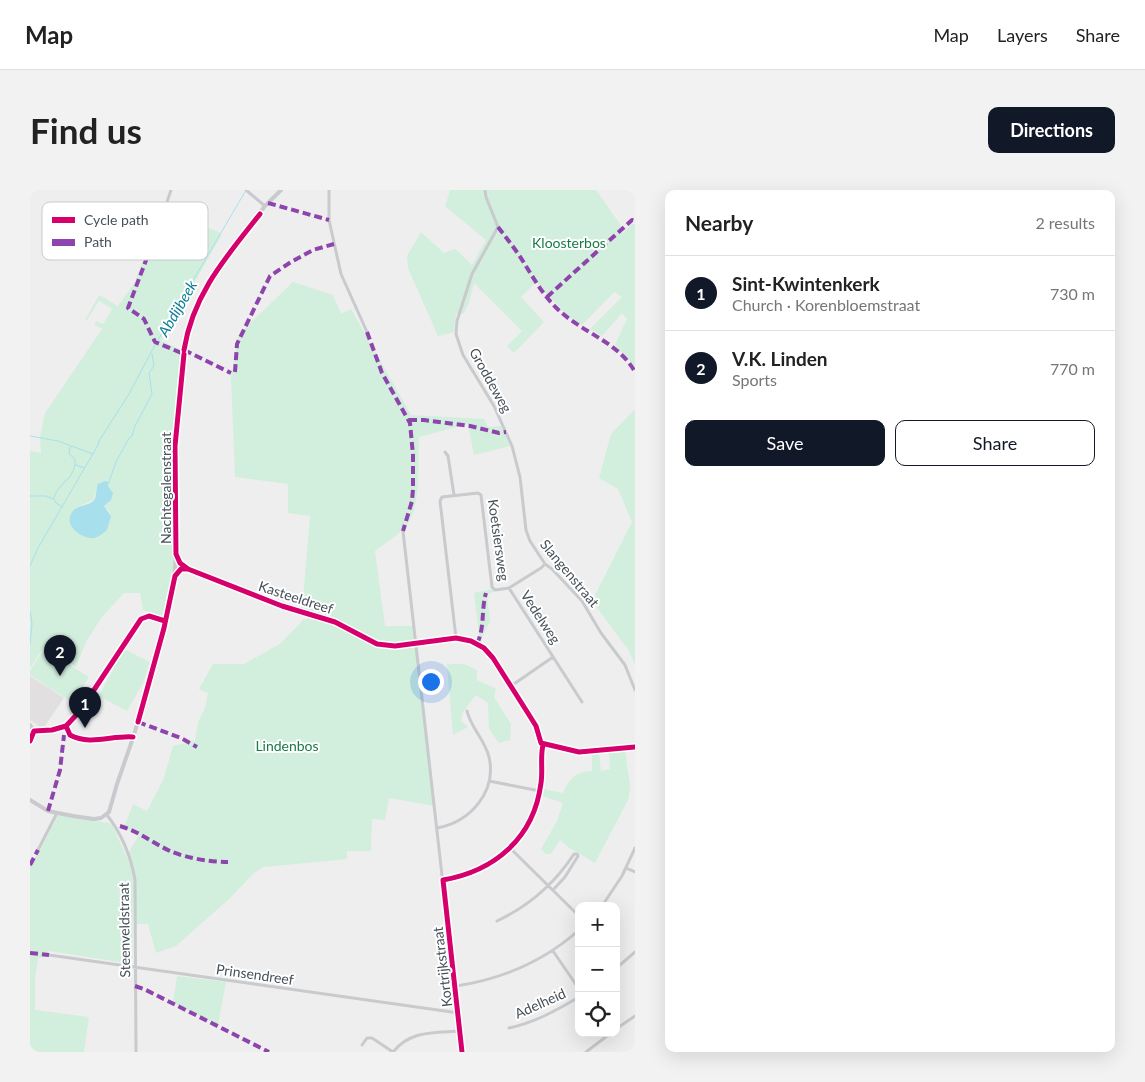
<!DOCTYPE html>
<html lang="en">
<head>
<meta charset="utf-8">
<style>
	body { margin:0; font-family:Lato,sans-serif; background:#f2f2f2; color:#222 }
	.controls { position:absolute; right:15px; bottom:15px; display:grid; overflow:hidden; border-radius:10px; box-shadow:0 5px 20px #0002 }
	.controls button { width:45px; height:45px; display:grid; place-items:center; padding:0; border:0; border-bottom:1px solid #e0e0e0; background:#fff; color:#222; font:25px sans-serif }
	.you { position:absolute; left:400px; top:491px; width:18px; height:18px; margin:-12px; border:4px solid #fff; border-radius:50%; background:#1a73e8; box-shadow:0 0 0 8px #1a73e833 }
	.badge { display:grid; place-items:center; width:32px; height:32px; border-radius:50%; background:#111827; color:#fff; font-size:16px; font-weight:700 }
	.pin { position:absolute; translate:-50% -41px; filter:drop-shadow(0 1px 2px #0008) }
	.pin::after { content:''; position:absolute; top:26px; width:18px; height:15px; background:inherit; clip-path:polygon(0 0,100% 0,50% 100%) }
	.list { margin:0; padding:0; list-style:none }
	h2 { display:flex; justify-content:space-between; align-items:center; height:65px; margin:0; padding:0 20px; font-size:21px }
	h2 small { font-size:16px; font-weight:400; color:#767676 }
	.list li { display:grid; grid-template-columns:32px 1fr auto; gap:15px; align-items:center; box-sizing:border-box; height:75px; padding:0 20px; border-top:1px solid #e0e0e0 }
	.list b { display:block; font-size:19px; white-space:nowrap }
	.list p { margin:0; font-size:16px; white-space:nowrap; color:#767676 }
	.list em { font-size:16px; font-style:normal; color:#767676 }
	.actions { display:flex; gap:10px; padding:15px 20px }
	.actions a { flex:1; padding:11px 0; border:1px solid #111827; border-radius:10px; text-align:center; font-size:18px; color:#111827 }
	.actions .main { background:#111827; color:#fff }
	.icon { flex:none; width:28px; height:28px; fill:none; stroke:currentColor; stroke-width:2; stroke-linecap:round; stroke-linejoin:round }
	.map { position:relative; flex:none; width:605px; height:862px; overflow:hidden; border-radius:10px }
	header { display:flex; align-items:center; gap:30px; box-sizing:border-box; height:70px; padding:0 25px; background:#fff; border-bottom:1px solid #e0e0e0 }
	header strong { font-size:24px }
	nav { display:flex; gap:28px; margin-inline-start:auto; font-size:18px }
	.intro { display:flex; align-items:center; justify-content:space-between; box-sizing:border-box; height:120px; padding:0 30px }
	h1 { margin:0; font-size:35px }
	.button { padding:12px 22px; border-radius:10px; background:#111827; color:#fff; font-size:18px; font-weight:700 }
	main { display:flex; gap:30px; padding:0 30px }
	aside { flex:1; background:#fff; border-radius:10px; box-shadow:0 5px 20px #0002 }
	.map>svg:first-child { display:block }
	.education { fill:#e1dfe0 }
	.green { fill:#d2eedc; fill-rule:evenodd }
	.water { fill:#a7e0ec }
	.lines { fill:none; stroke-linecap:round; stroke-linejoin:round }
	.stream { stroke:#a7e0ec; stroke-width:1 }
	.minor { stroke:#c8cacd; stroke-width:3 }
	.tertiary { stroke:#c8cacd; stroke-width:4 }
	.quiet { stroke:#8e44ad; stroke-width:4; stroke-dasharray:8 4; stroke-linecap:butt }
	.cycleway-casing { stroke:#fff; stroke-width:8 }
	.cycleway { stroke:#d6006c; stroke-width:5 }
	.labels { text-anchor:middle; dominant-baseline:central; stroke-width:4; stroke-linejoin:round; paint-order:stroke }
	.park-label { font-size:14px; fill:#177b45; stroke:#fff }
	.street-label { font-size:14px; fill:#46515a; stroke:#fff }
	.water-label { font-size:15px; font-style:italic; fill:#0d8097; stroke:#fff }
	.key { fill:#fff; stroke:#c8cbce; stroke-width:1 }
	.key-label { font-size:14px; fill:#46515a }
</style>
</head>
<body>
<header>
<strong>Map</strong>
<nav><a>Map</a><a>Layers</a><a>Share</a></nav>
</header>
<div class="intro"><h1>Find us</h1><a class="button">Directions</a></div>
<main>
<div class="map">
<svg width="605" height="862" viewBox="0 0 605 862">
	<rect width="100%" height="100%" fill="#efeeee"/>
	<path class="education" d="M0,486L34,508L14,537H10L0,530Z"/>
	<path class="green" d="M419,0H566L592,37V44L602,34H605V176L585,155L597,129L592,123L572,146L560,139L592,107L584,102L552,135L538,126L506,92L491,107L514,132L484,163L477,156L492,141L444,93L439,113L434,123L426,124L424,142L408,146L378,78L377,66L391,42L414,63L425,59L432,65L442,75L456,50L415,16L420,1Z
		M132,30L165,49L172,35L191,43V46L131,151L152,160L146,206L143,277L144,376L133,426L113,420L110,403H94L71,428L56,452L46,477L14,457L0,478V261L11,263L10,247L15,223L72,139L64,134L66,131L73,134L82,119L69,111L57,130H55L69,105L88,116L105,92L126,36L130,37ZM75,291L78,292L77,296L81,310L74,316L80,322L77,340L62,348L43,339L40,327C43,323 47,317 52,315C62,311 66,310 66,298L71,293Z
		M263,92L303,105L311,124L321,119L381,225L454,229L458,237L471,236L480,256L444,265L438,234L389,247C388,270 392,319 375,337C367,346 355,353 345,361L355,436H383L404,616L359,608L355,630L342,629L341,661H317V669L233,677L224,683L199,709L146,756L126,763L118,734H106V695L99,662L109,645L94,637L103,614L117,621L134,588L143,556L165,551L168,532L175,518L178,503L169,499L183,474H214L250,454L273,430L280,428L272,420L280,326L258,323V294L205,287L201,187L209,144Z
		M605,219V475L599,461L562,411L602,332L588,299L569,288L581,244Z
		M462,399L465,401L457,405L460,431L450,452L447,450L449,445L444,403Z
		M14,459L59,487L43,513L0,485V481Z
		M94,459L120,472L113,493L97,521L69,506Z
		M417,474H434L447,480V490L466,499L464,507L481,534L480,550L469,553L459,539L458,513L446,505L433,522L431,531L438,537L423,545Z
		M595,561L600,595L599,608L565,673L538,657L530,650L521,664H516L511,659L527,631L533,613L512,606L513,599L533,603C540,588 545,582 562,581V564H569L571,581L580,579L579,563Z
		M28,625L79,633L83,637L101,676L104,697L102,774L19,761L17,767L8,768L5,788V820L59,827L54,862H0V675L12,657Z
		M147,786L196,792L188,835L143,813Z"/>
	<path class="water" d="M75,291L79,292L78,296L83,303L81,310L74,316L81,326L77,340C73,343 69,347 64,348C53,349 37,338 40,327C43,315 54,317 62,312C68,308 65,300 68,294Z"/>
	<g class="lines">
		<path class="stream" d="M0,246L28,251L63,264
			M46,275L54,278
			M79,292L86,272L99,248L102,246L105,236L122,204L119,183L124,176L122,164
			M0,306H16L24,309L26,313L32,317
			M24,308C28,292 46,290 45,269L39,264L40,257
			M0,376L8,358L68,255L69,251L99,204L125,155L215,2
			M0,421L2,434L0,454"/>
		<path class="minor" d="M216,0L235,16
			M299,0V30L311,84L337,142
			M455,0L456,7L468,37L442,84L427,131L426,144L433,165L464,216L482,256L490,287L496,340L500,351L515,374L522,379L552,411L571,443L595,475L605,500
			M130,33L141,0
			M415,262L418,266L424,305
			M373,341L432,862
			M479,398L552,512
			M426,448L410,311L412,307L448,303L451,305L462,397L465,400L479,398L511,378L515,374
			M481,496L523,467
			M67,549L103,547
			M459,591L510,601
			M77,625C91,643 101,667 105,690L106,862
			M407,638C440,632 467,602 459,567C455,550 441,538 437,521
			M480,658L549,726
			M8,660L27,623
			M596,678L605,682
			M413,690C465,681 504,648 511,593C513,580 510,567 513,555
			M572,716L592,686L605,658
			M467,731C499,716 525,693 544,664H547L548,666L535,687L523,700
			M523,761L549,799
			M19,765L429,823
			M590,775L605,762
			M426,796C473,789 513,772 549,740
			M479,838C504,833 527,820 549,807
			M586,839L605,826
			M332,855L337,848H342L363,862
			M363,862C381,840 404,843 430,841
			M556,862L581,843"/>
		<path class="tertiary" d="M146,364L150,373L158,379L252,416L305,432L347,454L365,456L426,448L441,451L454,458L463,468L501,528L506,536L511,553C516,556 522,555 528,557C535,559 541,561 549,562L605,557
			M144,392L146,364V233L154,160L158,139L166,115L181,88L235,16L251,0
			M0,535L4,541L0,551
			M0,610L18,621L43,626L64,629L71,628L79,622L87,594L104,545L134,438L145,386L151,379H158"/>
		<path class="quiet" d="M238,13L299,30
			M130,33L98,118L114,129L125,152L154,164
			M468,37C475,46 482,55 489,65C502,85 513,107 532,123C556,144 589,153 605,182
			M517,107L602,30L605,31
			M337,142L352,183L380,233L383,265V299L382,311L373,341
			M154,160L201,183
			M205,182L207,154L240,86L261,72L283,60L304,54
			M379,230H394L440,236L469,243L476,242
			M447,454C455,437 451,420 456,403
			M108,532L151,548L167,557
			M18,621L30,580L34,545
			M90,636C108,641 123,653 140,661C156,668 180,672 198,672
			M0,675L8,660
			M0,763L19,765
			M105,796L114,799L239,862"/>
		<g class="cycleway-casing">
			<path id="cycleway" d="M154,160C163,104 196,67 230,24
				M154,164L145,256L146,364L150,373L158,379L252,416L305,432L347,454L365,456L426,448L441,451L454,458L463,468L501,528L506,536L511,553L549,562L605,557
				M108,532L134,438L145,386L151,379H158
				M36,536L40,545C60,556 83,545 103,547
				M0,551L4,541L22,540L36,536L50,521L111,429L119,426L135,431
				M432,862L413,690C465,681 504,648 511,593C513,580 510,567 513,555"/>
		</g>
		<use href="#cycleway" class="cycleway"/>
	</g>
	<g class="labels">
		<g class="park-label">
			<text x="539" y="52">Kloosterbos</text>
			<text x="257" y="555">Lindenbos</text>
		</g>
		<g class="street-label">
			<text transform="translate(461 190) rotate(61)">Groddeweg</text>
			<text transform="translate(135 298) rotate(-90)">Nachtegalenstraat</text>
			<text transform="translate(469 350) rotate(82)">Koetsiersweg</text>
			<text transform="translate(540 383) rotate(50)">Slangenstraat</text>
			<text transform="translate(266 407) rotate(18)">Kasteeldreef</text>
			<text transform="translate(511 427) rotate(57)">Vedelweg</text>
			<text transform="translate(94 740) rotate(-91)">Steenveldstraat</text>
			<text transform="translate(412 777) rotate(-97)">Kortrijkstraat</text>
			<text transform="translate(225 784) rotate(8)">Prinsendreef</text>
			<text transform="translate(510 813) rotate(-24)">Adelheid</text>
		</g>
		<g class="water-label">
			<text transform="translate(147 118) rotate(-60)">Abdijbeek</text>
		</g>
	</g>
	<rect x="12" y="12" width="166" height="58" rx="8" class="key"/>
	<rect x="22" y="27" width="23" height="6" fill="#d6006c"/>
	<rect x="22" y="49" width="23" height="7" fill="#8e44ad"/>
	<g class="key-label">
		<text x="54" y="35">Cycle path</text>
		<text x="54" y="57">Path</text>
	</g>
</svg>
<div class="controls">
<button>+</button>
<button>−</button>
<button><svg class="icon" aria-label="locate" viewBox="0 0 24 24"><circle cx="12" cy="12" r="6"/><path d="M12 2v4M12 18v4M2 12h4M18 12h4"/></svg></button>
</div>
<div class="you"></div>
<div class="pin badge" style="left:55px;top:538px">1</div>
<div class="pin badge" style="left:30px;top:486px">2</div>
</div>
<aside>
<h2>Nearby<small>2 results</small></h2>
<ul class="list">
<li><span class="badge">1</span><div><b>Sint-Kwintenkerk</b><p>Church · Korenbloemstraat</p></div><em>730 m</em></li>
<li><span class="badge">2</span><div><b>V.K. Linden</b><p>Sports</p></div><em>770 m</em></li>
</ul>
<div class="actions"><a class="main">Save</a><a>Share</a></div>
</aside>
</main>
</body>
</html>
